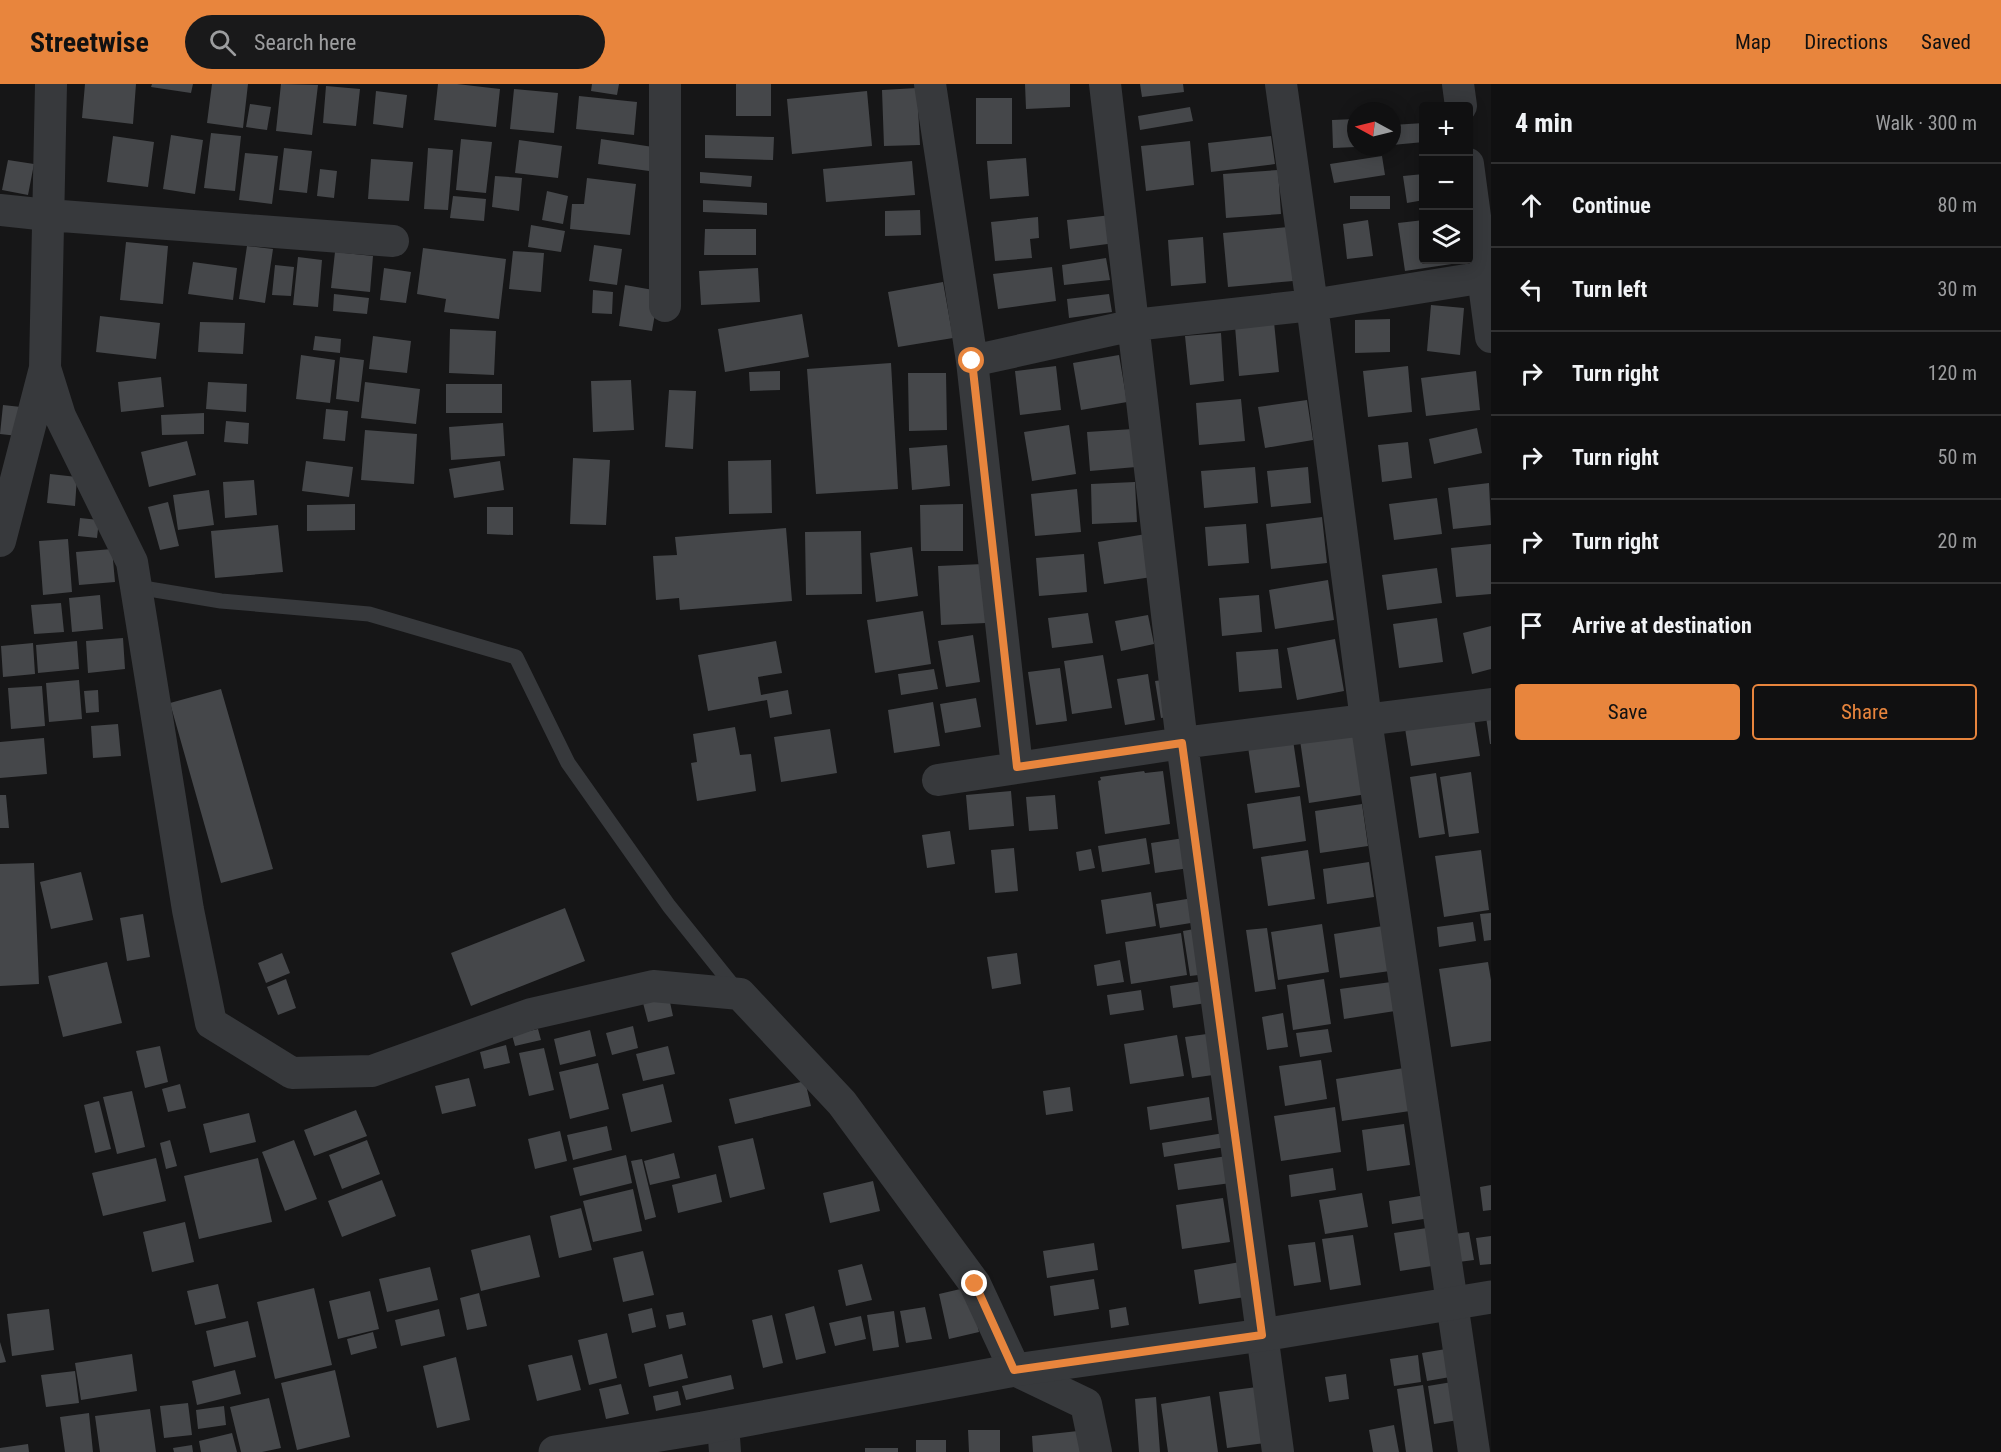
<!DOCTYPE html>
<html lang="en">
<head>
<meta charset="utf-8">
<style>
	body { margin:0; font-family:"Roboto Condensed",sans-serif; background:#19191a; color:#f1f3f6 }
	.controls { position:absolute; right:18px; top:18px; display:grid; overflow:hidden; border-radius:6px; box-shadow:0 3px 15px #0003 }
	.controls button { width:54px; height:54px; display:grid; place-items:center; padding:0; border:0; border-bottom:2px solid #303031; background:#101011; color:#f1f3f6; font:30px sans-serif }
	.compass { position:absolute; left:1347px; top:18px; width:54px; height:54px; border-radius:50%; background:#101011; box-shadow:0 3px 15px #0003; rotate:277deg }
	.stop { position:absolute; width:18px; height:18px; margin:-14px; border:4px solid #e8853d; border-radius:50%; background:#fff }
	.stop.end { background:#e8853d; border-color:#fff; box-shadow:0 2px 6px #0008 }
	.list { margin:0; padding:0; list-style:none }
	h2 { display:flex; justify-content:space-between; align-items:center; height:78px; margin:0; padding:0 24px; font-size:26px }
	h2 small { font-size:20px; font-weight:400; color:#9c9d9f }
	.list li { display:grid; grid-template-columns:39px 1fr auto; gap:18px; align-items:center; box-sizing:border-box; height:84px; padding:0 24px; border-top:2px solid #303031 }
	.list b { display:block; font-size:22px; white-space:nowrap }
	.list em { font-size:20px; font-style:normal; color:#9c9d9f }
	.actions { display:flex; gap:12px; padding:18px 24px }
	.actions a { flex:1; padding:14px 0; border:2px solid #e8853d; border-radius:6px; text-align:center; font-size:21px; color:#e8853d }
	.actions .main { background:#e8853d; color:#111 }
	.icon { flex:none; width:33px; height:33px; fill:none; stroke:currentColor; stroke-width:2; stroke-linecap:round; stroke-linejoin:round }
	.map { position:relative; flex:none; width:1491px; height:1368px; overflow:hidden }
	header { display:flex; align-items:center; gap:36px; box-sizing:border-box; height:84px; padding:0 30px; background:#e8853d; color:#111 }
	header strong { font-size:28px }
	nav { display:flex; gap:33px; margin-inline-start:auto; font-size:21px }
	.search { width:420px; height:54px; background:#19191a; display:flex; align-items:center; gap:15px; box-sizing:border-box; padding:0 21px; border-radius:33px; color:#9c9d9f; font-size:22px }
	main { display:flex }
	aside { flex:1; background:#101011 }
	.map>svg:first-child { display:block }
	.building { fill:#45474a }
	.lines { fill:none; stroke-linecap:round; stroke-linejoin:round }
	.service { stroke:#37393c; stroke-width:15 }
	.minor { stroke:#37393c; stroke-width:32 }
	.tertiary { stroke:#37393c; stroke-width:33 }
	.route { stroke:#e8853d; stroke-width:8 }
</style>
</head>
<body>
<header>
<strong>Streetwise</strong>
<div class="search"><svg class="icon" aria-label="search" viewBox="0 0 24 24"><circle cx="10" cy="10" r="6"/><path d="M15 15l6 6"/></svg>Search here</div>
<nav><a>Map</a><a>Directions</a><a>Saved</a></nav>
</header>
<main>
<div class="map">
<svg width="1491" height="1368" viewBox="0 0 1491 1368">
	<rect width="100%" height="100%" fill="#161617"/>
	<path class="building" d="M85,0H136L133,40L82,34Z
		M152,0H193L191,9L151,3Z
		M212,0H248L243,44L207,39Z
		M281,0L318,1L312,51L276,47Z
		M438,0H457L500,5L496,43L434,36Z
		M592,0H619L617,11L591,7Z
		M736,0H771V32H736Z
		M1025,0H1070V23L1026,25Z
		M1140,0H1183L1184,8L1142,13Z
		M326,2L360,5L356,42L323,39Z
		M917,4L920,61L884,62L882,6Z
		M514,5L558,9L554,49L510,45Z
		M376,7L407,11L403,44L373,40Z
		M867,7L872,62L792,70L787,15Z
		M579,12L637,18L634,51L576,45Z
		M976,14H1012V60H976Z
		M250,20L271,23L267,46L246,43Z
		M1190,23L1193,37L1140,46L1138,32Z
		M1356,35V63L1333,64L1332,36Z
		M1424,39V58L1392,61V41Z
		M211,49L241,52L235,107L204,104Z
		M171,51L203,56L195,110L163,105Z
		M705,51L774,53L773,76L705,74Z
		M113,52L154,58L148,103L107,98Z
		M1271,52L1275,80L1211,88L1208,59Z
		M461,55L492,58L486,109L456,106Z
		M601,55L653,63L649,87L598,80Z
		M519,56L562,62L558,94L515,89Z
		M1190,57L1194,101L1146,107L1141,62Z
		M284,64L312,67L307,109L279,106Z
		M428,64L453,66L448,126L424,125Z
		M245,69L278,72L272,120L239,116Z
		M1382,72L1385,91L1334,99L1330,80Z
		M1026,74L1029,112L990,115L987,77Z
		M371,75L413,78L409,117L368,115Z
		M8,76L34,80L28,111L2,106Z
		M912,77L915,111L826,118L823,85Z
		M320,85L337,87L334,114L317,112Z
		M1278,86L1281,130L1226,134L1223,90Z
		M700,88L752,92L751,103L700,99Z
		M1424,90V116L1407,119L1403,92Z
		M495,92L522,94L519,127L492,123Z
		M587,94L636,100L630,151L570,145L572,120H584Z
		M547,107L568,112L563,140L542,136Z
		M453,112L486,115L484,137L450,134Z
		M1350,112H1390V125H1350Z
		M703,116L767,119V131L703,128Z
		M920,126L921,151L885,152V127Z
		M1111,131L1115,159L1070,165L1067,136Z
		M1038,133L1039,154L1030,155L1032,174L995,177L991,138Z
		M1368,136L1373,172L1347,175L1343,140Z
		M1424,136V176H1465V178L1405,187L1398,139Z
		M531,141L565,147L561,168L528,163Z
		M1288,143L1293,197L1228,203L1223,149Z
		M705,145H756V171H704Z
		M1203,153L1206,199L1171,202L1168,156Z
		M126,158L168,162L163,220L120,216Z
		M594,161L622,165L617,201L589,197Z
		M247,162L273,165L265,219L239,215Z
		M423,164L506,175L499,235L444,228L446,215L417,210Z
		M513,167L544,169L541,208L509,205Z
		M335,168L373,172L370,208L331,204Z
		M298,173L322,176L318,223L293,221Z
		M1106,174L1110,196L1064,201L1062,181Z
		M193,178L237,184L233,216L188,210Z
		M275,181L294,183L291,212L272,211Z
		M1052,183L1056,217L998,225L993,190Z
		M384,184L411,188L406,219L380,216Z
		M758,184L760,218L701,221L699,187Z
		M943,198L953,254L898,263L888,208Z
		M625,201L659,207L652,247L619,242Z
		M593,206L613,208L612,230L592,229Z
		M334,210L369,214L367,230L333,227Z
		M1109,210L1112,228L1069,234L1067,215Z
		M1431,221L1464,224L1460,271L1427,267Z
		M802,230L809,273L725,288L718,245Z
		M100,232L160,239L156,275L96,268Z
		M1390,235V268L1355,269V236Z
		M200,238L245,239L243,270L198,268Z
		M1274,238L1279,288L1239,292L1235,242Z
		M450,245L496,247L494,291L449,289Z
		M1221,249L1224,297L1190,301L1185,252Z
		M315,252L341,255L340,269L313,266Z
		M373,252L411,257L407,289L369,285Z
		M301,271L335,276L330,319L296,315Z
		M1119,271L1127,318L1081,326L1073,279Z
		M340,273L364,276L359,318L336,315Z
		M891,279L898,405L816,410L807,285Z
		M1056,282L1061,326L1020,331L1015,287Z
		M1408,282L1412,328L1368,333L1363,287Z
		M780,287V306L750,307L749,288Z
		M1476,287L1480,326L1426,332L1421,294Z
		M908,289H946L947,346L909,347Z
		M161,293L164,323L121,328L118,298Z
		M631,296L634,346L593,348L591,297Z
		M208,298L247,300L246,328L206,325Z
		M365,298L420,305L416,340L361,334Z
		M446,300H502V329H446Z
		M669,306L696,307L693,365L665,363Z
		M1241,315L1245,357L1199,361L1196,319Z
		M1307,316L1313,356L1265,364L1258,323Z
		M3,321L21,323L18,352L0,350Z
		M326,325L348,327L345,357L323,355Z
		M204,329V350L162,351L161,331Z
		M226,337L249,339L248,360L224,358Z
		M503,339L505,372L451,376L449,343Z
		M1069,341L1076,390L1032,397L1024,348Z
		M1477,344L1482,369L1434,380L1429,355Z
		M1133,345L1136,383L1090,387L1087,348Z
		M365,346L417,350L414,400L361,396Z
		M187,357L196,391L149,403L141,368Z
		M1408,358L1412,394L1382,398L1378,361Z
		M947,361L950,402L912,406L909,364Z
		M573,374L610,376L606,441L570,440Z
		M771,376L772,429L729,430L728,377Z
		M306,377L353,383L349,413L302,407Z
		M500,377L504,406L454,414L449,385Z
		M1255,383L1258,419L1204,424L1201,387Z
		M1308,383L1311,419L1271,423L1267,387Z
		M50,390L77,393L75,422L47,419Z
		M254,396L257,431L225,434L223,398Z
		M1135,398L1137,438L1092,440L1091,400Z
		M1489,399L1491,441L1453,445L1448,404Z
		M1077,405L1081,448L1035,452L1031,410Z
		M209,406L214,441L178,446L173,411Z
		M1437,414L1442,450L1394,456L1389,420Z
		M168,418L179,462L160,466L148,423Z
		M355,420V446L307,447V421Z
		M963,420V467H921L920,421Z
		M487,423H513V451L487,450Z
		M1322,433L1327,479L1271,485L1266,440Z
		M80,434L99,436L97,454L78,452Z
		M1246,440L1249,479L1208,482L1205,443Z
		M278,441L283,488L215,494L211,447Z
		M786,444L792,517L680,526L679,514L656,516L653,472L677,471L675,453Z
		M861,447L862,510L806,511L805,448Z
		M1146,450L1152,493L1104,500L1098,458Z
		M68,455L72,508L43,511L39,457Z
		M1491,460V510L1456,513L1451,464Z
		M912,463L918,512L876,518L870,469Z
		M112,465L115,498L79,501L76,468Z
		M1084,470L1087,508L1039,512L1036,474Z
		M983,480L986,539L941,541L938,482Z
		M1437,484L1442,519L1387,526L1382,491Z
		M1328,496L1334,536L1275,545L1269,506Z
		M100,511L103,545L72,548L69,514Z
		M1259,511L1262,548L1222,552L1219,514Z
		M61,519L64,548L34,550L31,521Z
		M923,527L931,580L875,589L867,536Z
		M1088,529L1093,559L1052,564L1048,534Z
		M1148,531L1154,560L1121,567L1115,537Z
		M1437,534L1443,578L1399,584L1393,540Z
		M1491,542V585L1472,590L1463,549Z
		M973,551L980,598L946,603L938,557Z
		M123,554L125,585L88,589L86,557Z
		M1335,555L1344,607L1297,616L1287,564Z
		M77,557L79,585L38,589L36,561Z
		M776,557L782,589L758,593L761,611L788,606L792,630L770,634L767,616L708,627L698,571Z
		M33,559L35,590L3,593L1,562Z
		M1278,565L1282,604L1239,608L1236,568Z
		M1103,571L1112,624L1072,630L1064,577Z
		M1060,584L1067,637L1036,641L1028,588Z
		M934,585L938,605L901,611L898,590Z
		M1148,590L1155,636L1125,641L1117,595Z
		M1170,595L1175,632L1161,634L1155,597Z
		M79,596L82,635L49,638L46,599Z
		M42,602L45,642L11,645L8,604Z
		M221,605L273,785L221,799L170,619Z
		M98,606L99,628L86,629L84,607Z
		M976,614L981,643L945,649L940,620Z
		M933,618L940,662L894,669L888,626Z
		M1485,626H1491V660H1490Z
		M1473,628L1480,672L1411,682L1404,638Z
		M118,640L121,672L93,674L91,642Z
		M735,643L740,671L751,670L756,707L697,717L691,679L697,678L693,650Z
		M830,645L837,689L781,698L774,653Z
		M1358,647L1367,710L1309,719L1300,656Z
		M44,654L47,690L0,694V658Z
		M1293,656L1300,703L1255,709L1248,663Z
		M1144,687L1145,689L1163,687L1170,740L1105,750L1098,697L1101,696L1100,693Z
		M1471,688L1479,749L1449,753L1440,693Z
		M1436,689L1445,750L1419,754L1410,693Z
		M1011,707L1014,742L969,746L966,711Z
		M0,711H6L9,744H0Z
		M1055,711L1058,745L1029,747L1026,713Z
		M1300,712L1306,757L1253,765L1247,720Z
		M1362,720L1368,762L1320,769L1315,727Z
		M950,747L955,780L927,784L922,751Z
		M1146,754L1150,780L1102,788L1098,762Z
		M1184,754L1189,784L1155,789L1151,759Z
		M1014,764L1018,807L995,809L991,766Z
		M1091,765L1095,784L1079,787L1076,768Z
		M1308,766L1315,815L1268,822L1261,773Z
		M1481,766L1489,826L1444,833L1435,772Z
		M1369,778L1374,813L1327,820L1323,785Z
		M34,779L39,900L0,902V780Z
		M81,788L93,836L51,845L40,798Z
		M1151,808L1156,842L1106,850L1101,816Z
		M1193,814L1197,838L1160,844L1156,820Z
		M565,824L585,877L471,922L451,869Z
		M1491,829V856L1484,857L1480,830Z
		M143,830L150,873L127,877L120,834Z
		M1473,838L1476,857L1439,863L1437,843Z
		M1322,840L1329,888L1278,896L1271,848Z
		M1383,842L1390,887L1340,894L1334,850Z
		M1200,844L1207,890L1190,892L1183,847Z
		M1267,844L1276,905L1255,908L1246,846Z
		M1181,849L1187,891L1131,900L1125,858Z
		M282,869L290,889L266,899L258,879Z
		M1017,869L1021,900L992,905L987,873Z
		M1120,876L1124,898L1097,902L1094,881Z
		M107,878L122,939L63,953L48,892Z
		M1488,878L1491,896V957L1451,963L1439,885Z
		M286,895L296,924L278,931L267,903Z
		M1324,895L1331,940L1293,946L1287,901Z
		M1209,896L1213,918L1173,924L1170,902Z
		M1391,898L1395,927L1344,935L1340,905Z
		M1141,906L1144,926L1110,931L1107,911Z
		M668,909L673,932L648,938L642,915Z
		M1283,929L1288,963L1267,966L1262,933Z
		M633,942L638,964L612,971L606,949Z
		M538,945L541,956L515,962L512,951Z
		M1328,945L1332,968L1300,973L1296,949Z
		M590,946L596,972L560,981L554,955Z
		M1214,949L1220,990L1192,994L1185,953Z
		M1177,951L1184,992L1130,1000L1124,960Z
		M506,961L510,979L484,985L480,968Z
		M160,962L168,998L145,1004L136,967Z
		M668,962L675,990L643,997L636,970Z
		M544,964L554,1006L529,1012L519,969Z
		M1321,976L1327,1015L1285,1022L1279,982Z
		M598,979L609,1025L570,1035L559,988Z
		M1404,984L1410,1027L1342,1037L1336,995Z
		M469,994L476,1022L442,1030L435,1002Z
		M805,997L811,1022L735,1040L729,1015Z
		M180,1000L186,1024L168,1028L162,1005Z
		M663,1000L672,1038L631,1048L622,1010Z
		M1070,1003L1073,1027L1046,1031L1043,1007Z
		M132,1007L145,1063L117,1070L103,1013Z
		M1209,1013L1212,1036L1150,1046L1147,1023Z
		M99,1017L111,1065L95,1069L84,1021Z
		M1335,1023L1341,1068L1281,1077L1274,1032Z
		M356,1026L367,1052L314,1072L304,1046Z
		M249,1029L256,1058L210,1069L203,1040Z
		M1404,1040L1410,1081L1367,1087L1362,1046Z
		M607,1042L612,1066L573,1076L567,1051Z
		M560,1047L567,1077L535,1085L528,1055Z
		M1224,1049L1226,1063L1164,1073L1162,1059Z
		M753,1054L765,1105L730,1114L718,1062Z
		M170,1056L177,1082L166,1085L160,1059Z
		M294,1056L317,1115L285,1127L262,1068Z
		M367,1056L380,1090L342,1105L329,1071Z
		M674,1069L680,1094L650,1101L644,1077Z
		M626,1071L632,1099L580,1112L573,1084Z
		M1227,1072L1231,1099L1178,1106L1174,1080Z
		M156,1074L166,1117L103,1132L92,1089Z
		M258,1074L272,1138L199,1155L184,1092Z
		M642,1075L656,1133L645,1136L631,1077Z
		M1333,1084L1336,1106L1291,1113L1289,1091Z
		M716,1090L722,1118L678,1129L672,1101Z
		M382,1096L396,1132L342,1153L328,1117Z
		M873,1097L880,1127L830,1139L823,1109Z
		M1491,1101V1126L1483,1127L1480,1103Z
		M633,1105L642,1147L593,1158L583,1117Z
		M1362,1109L1368,1143L1325,1150L1319,1116Z
		M1426,1111L1430,1134L1392,1140L1389,1117Z
		M1223,1114L1230,1158L1182,1165L1176,1121Z
		M581,1124L592,1166L559,1174L550,1132Z
		M185,1138L194,1178L152,1188L143,1148Z
		M1427,1144L1432,1182L1400,1187L1394,1149Z
		M1469,1148L1474,1176L1451,1179L1447,1151Z
		M530,1151L540,1193L481,1207L471,1166Z
		M1353,1151L1361,1201L1330,1206L1322,1155Z
		M1491,1152V1180L1480,1181L1476,1154Z
		M1315,1158L1321,1198L1294,1202L1288,1161Z
		M1094,1159L1098,1186L1047,1194L1043,1167Z
		M643,1167L654,1211L623,1218L613,1174Z
		M1246,1177L1252,1212L1199,1220L1194,1186Z
		M862,1180L872,1216L846,1222L838,1186Z
		M430,1183L438,1216L387,1228L379,1195Z
		M1094,1195L1099,1225L1054,1232L1050,1202Z
		M218,1200L226,1234L195,1241L187,1207Z
		M969,1203L979,1248L949,1255L939,1210Z
		M314,1204L332,1281L275,1295L257,1218Z
		M370,1207L379,1245L338,1255L329,1217Z
		M479,1209L487,1242L467,1246L460,1214Z
		M814,1222L826,1269L796,1276L785,1230Z
		M925,1223L932,1255L906,1259L900,1227Z
		M1126,1223L1129,1241L1111,1244L1109,1226Z
		M652,1224L656,1243L632,1249L628,1230Z
		M49,1225L54,1266L12,1272L7,1230Z
		M439,1225L445,1252L401,1262L395,1236Z
		M894,1227L899,1263L873,1267L867,1231Z
		M683,1228L686,1241L669,1245L666,1231Z
		M772,1231L783,1279L763,1284L752,1236Z
		M861,1232L866,1255L835,1262L829,1239Z
		M248,1237L256,1273L214,1283L206,1247Z
		M373,1248L377,1264L351,1271L347,1255Z
		M607,1249L617,1294L589,1301L578,1256Z
		M0,1258L6,1278L0,1279Z
		M1452,1264L1456,1292L1427,1297L1422,1269Z
		M132,1270L137,1307L81,1316L75,1279Z
		M682,1270L688,1294L649,1303L644,1280Z
		M572,1271L581,1306L537,1317L528,1281Z
		M1418,1271L1421,1298L1394,1302L1390,1275Z
		M456,1273L470,1336L437,1344L423,1282Z
		M235,1286L241,1310L197,1321L192,1297Z
		M335,1286L350,1353L297,1366L281,1299Z
		M75,1287L79,1319L46,1323L41,1291Z
		M1346,1290L1349,1315L1329,1318L1325,1293Z
		M731,1291L734,1305L686,1316L682,1302Z
		M1458,1297L1464,1335L1434,1340L1428,1302Z
		M621,1300L629,1330L606,1335L599,1305Z
		M1423,1301L1433,1368H1406L1397,1305Z
		M1257,1303L1265,1359L1227,1364L1219,1308Z
		M678,1307L681,1321L656,1327L653,1312Z
		M1210,1312L1218,1368H1168L1161,1320Z
		M1156,1313L1160,1368H1139L1135,1315Z
		M269,1314L281,1364L262,1368H241L230,1323Z
		M188,1319L192,1351L164,1354L160,1322Z
		M224,1322L226,1341L198,1345L196,1326Z
		M150,1325L156,1368H100L95,1332Z
		M89,1329L93,1368H65L60,1333Z
		M1394,1341L1399,1368H1373L1369,1346Z
		M968,1346H1000V1368H969Z
		M1078,1347L1080,1368H1033L1032,1352Z
		M232,1349L237,1368H201L199,1357Z
		M916,1356H946V1368H916Z
		M28,1360L29,1368H0V1364Z
		M192,1361L193,1368H174L173,1364Z
		M865,1364H898V1368H865Z"/>
	<g class="lines">
		<path class="service" d="M137,503L221,517L369,530L516,573L568,679L669,822L738,908"/>
		<path class="minor" d="M930,0L972,277L1017,683
			M1105,0L1182,659L1278,1368
			M1281,0L1312,221L1366,636L1474,1368
			M1458,0L1461,22
			M1468,80L1491,253
			M0,126L48,131L393,157
			M665,222V0
			M972,277L1134,241L1312,221L1491,192
			M45,284L60,332L132,478L188,826L211,939L292,989L372,987L531,930L653,902L740,910L842,1019L975,1200L1015,1286L1086,1320L1096,1368
			M0,457L45,284L51,0
			M938,696L1182,659L1491,620
			M723,1340L725,1368"/>
		<path class="tertiary" d="M555,1368L703,1344L1015,1286L1262,1251L1491,1213"/>
	</g>
	<g class="lines">
		<path class="route" d="M972,277L1017,683L1182,659L1262,1251L1014,1286L975,1200"/>
	</g>
</svg>
<div class="controls">
<button>+</button>
<button>−</button>
<button><svg class="icon" aria-label="layers" viewBox="0 0 24 24"><path d="M12 4l9 5-9 5-9-5zM3 14l9 5 9-5"/></svg></button>
</div>
<svg class="compass" viewBox="-18 -18 36 36"><path d="M0-13l5 13h-10z" fill="#e53935"/><path d="M0 13l5-13h-10z" fill="#9c9d9f"/></svg>
<div class="stop" style="left:972px;top:277px"></div>
<div class="stop end" style="left:975px;top:1200px"></div>
</div>
<aside>
<h2>4 min<small>Walk · 300 m</small></h2>
<ul class="list">
<li><svg class="icon" aria-label="ahead" viewBox="0 0 24 24"><path d="M12 20V5M6 11l6-6 6 6"/></svg><div><b>Continue</b></div><em>80 m</em></li>
<li><svg class="icon" aria-label="left" viewBox="0 0 24 24"><path d="M17 20v-9H6M10 6l-5 5 5 5"/></svg><div><b>Turn left</b></div><em>30 m</em></li>
<li><svg class="icon" aria-label="right" viewBox="0 0 24 24"><path d="M7 20v-9h11M14 6l5 5-5 5"/></svg><div><b>Turn right</b></div><em>120 m</em></li>
<li><svg class="icon" aria-label="right" viewBox="0 0 24 24"><path d="M7 20v-9h11M14 6l5 5-5 5"/></svg><div><b>Turn right</b></div><em>50 m</em></li>
<li><svg class="icon" aria-label="right" viewBox="0 0 24 24"><path d="M7 20v-9h11M14 6l5 5-5 5"/></svg><div><b>Turn right</b></div><em>20 m</em></li>
<li><svg class="icon" aria-label="arrive" viewBox="0 0 24 24"><path d="M6 21V4h12l-3 4 3 4H6"/></svg><div><b>Arrive at destination</b></div></li>
</ul>
<div class="actions"><a class="main">Save</a><a>Share</a></div>
</aside>
</main>
</body>
</html>
